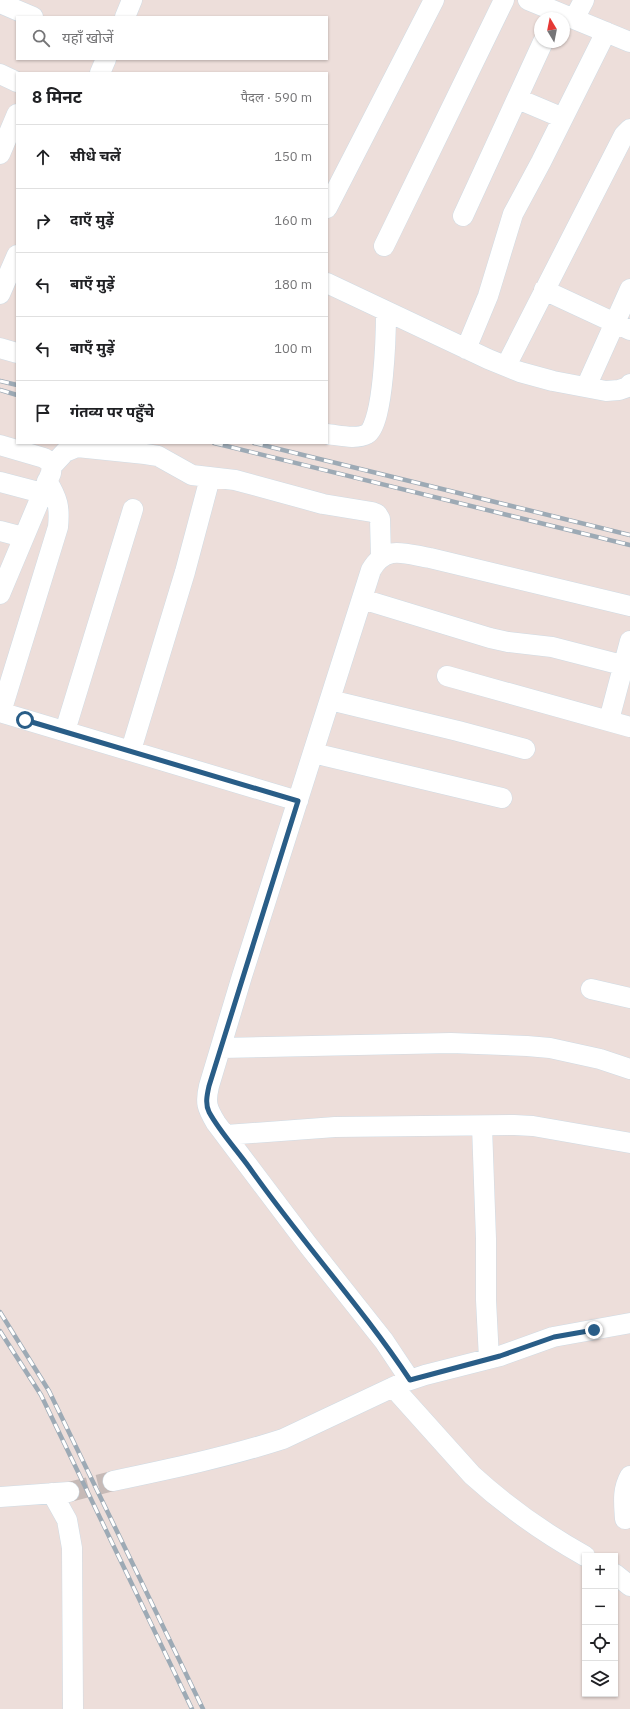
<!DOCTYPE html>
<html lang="hi">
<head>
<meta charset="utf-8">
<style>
	body { margin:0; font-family:"IBM Plex Sans","Noto Sans Devanagari",sans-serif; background:#f2f2f2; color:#202124 }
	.controls { position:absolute; right:12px; bottom:12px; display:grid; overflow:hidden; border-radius:0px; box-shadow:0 1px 3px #0004 }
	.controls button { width:36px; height:36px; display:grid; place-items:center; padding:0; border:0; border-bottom:1px solid #e0e0e0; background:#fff; color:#202124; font:20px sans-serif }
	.compass { position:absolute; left:534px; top:12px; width:36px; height:36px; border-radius:50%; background:#fff; box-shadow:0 1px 3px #0004; rotate:350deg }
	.stop { position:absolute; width:12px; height:12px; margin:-9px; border:3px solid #295d87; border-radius:50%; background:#fff }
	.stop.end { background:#295d87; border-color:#fff; box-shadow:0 1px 4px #0008 }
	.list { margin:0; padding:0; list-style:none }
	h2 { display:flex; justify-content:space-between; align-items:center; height:52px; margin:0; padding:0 16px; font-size:17px }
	h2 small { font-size:13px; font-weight:400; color:#757577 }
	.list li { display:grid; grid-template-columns:26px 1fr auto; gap:12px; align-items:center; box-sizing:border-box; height:64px; padding:0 16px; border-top:1px solid #e0e0e0 }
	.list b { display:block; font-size:15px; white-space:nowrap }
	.list em { font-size:13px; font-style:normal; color:#757577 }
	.icon { flex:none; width:22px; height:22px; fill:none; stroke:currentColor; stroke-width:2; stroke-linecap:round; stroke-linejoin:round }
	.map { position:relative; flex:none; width:630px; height:1709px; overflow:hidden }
	.search { position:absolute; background:#fff; box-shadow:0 1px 3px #0004; left:16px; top:16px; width:312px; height:44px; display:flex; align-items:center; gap:10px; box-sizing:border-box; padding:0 14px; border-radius:0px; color:#757577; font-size:15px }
	.panel { position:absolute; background:#fff; box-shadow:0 1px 3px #0004; left:16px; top:72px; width:312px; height:372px; border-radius:0px }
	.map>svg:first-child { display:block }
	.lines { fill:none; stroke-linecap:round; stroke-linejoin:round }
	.minor-tunnel { stroke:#c6bab7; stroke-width:20; stroke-dasharray:20 10; stroke-linecap:butt }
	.minor-casing { stroke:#cfdbe4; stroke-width:21 }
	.minor { stroke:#fff; stroke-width:20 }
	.rail-casing { stroke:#9daab5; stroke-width:4.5 }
	.rail { stroke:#fff; stroke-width:3; stroke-dasharray:9; stroke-linecap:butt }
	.route { stroke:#295d87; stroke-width:5 }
</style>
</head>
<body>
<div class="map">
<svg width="630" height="1709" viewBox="0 0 630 1709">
	<rect width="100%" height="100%" fill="#eddeda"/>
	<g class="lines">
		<path class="minor-tunnel" d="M69,1492L113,1481"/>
		<g class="minor-casing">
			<path id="minor" d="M528,0L630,42
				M0,3L33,17
				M125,17L132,0
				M574,19L584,0
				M100,73L106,59
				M0,74L17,82
				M518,99L563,118
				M0,154L17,114
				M327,208L434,0
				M463,216L543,42
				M384,246L504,0
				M327,283L488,359L520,372L553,381L606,391L619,390L628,387L630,384
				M544,290L630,330
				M0,294L17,255
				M0,348L17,353
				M466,349L488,296L513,214L541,162L606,32
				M506,366L624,135L630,129
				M586,387L630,289
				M327,434C338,435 356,440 367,434C384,424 386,332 386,311
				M0,445L44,458C51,462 52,465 51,473L0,594
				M52,466L65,452L77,447L145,454L158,456L192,475L235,480L323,504L372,512L377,514L380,519L381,557
				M0,482L42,493
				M0,531L23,537
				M362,599L490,638L508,642L552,647L630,667
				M447,676L630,727
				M330,700L458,731L525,749
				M0,712L298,801
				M1,712L58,527C60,507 58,499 47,481
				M609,720L630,641
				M65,731L133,509
				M131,750L185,572L210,478
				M313,753L502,798
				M591,989L630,998
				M221,1048L451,1043L527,1046L550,1048L600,1059L630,1069
				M482,1126L486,1239V1300L489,1359
				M226,1135L335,1127L514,1125L533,1126L630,1143
				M410,1380L384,1341L308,1245L216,1123C207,1108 205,1103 209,1086L242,976L371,570C386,544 405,554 430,558L630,606
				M393,1387L472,1475C506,1506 544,1533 585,1556
				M113,1481C170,1469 227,1457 283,1439L404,1382L425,1375L500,1356L553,1337L630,1323
				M52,1493L67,1520L72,1548L73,1709
				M0,1497L69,1492
				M625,1519C624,1503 622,1490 630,1476
				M615,1574L630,1586"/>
		</g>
		<use href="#minor" class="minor"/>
		<g class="rail-casing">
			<path id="rail" d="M0,381L17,385
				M0,390L17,395
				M214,443L630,545
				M254,443L630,535
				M0,1312L49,1391L203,1709
				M0,1331L41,1395L192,1709"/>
		</g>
		<use href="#rail" class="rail"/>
	</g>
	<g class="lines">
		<path class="route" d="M25,720L298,801L209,1086C207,1095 205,1104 209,1112C220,1132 236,1149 249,1167C300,1240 361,1306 410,1380L500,1356L554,1337L594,1330"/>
	</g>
</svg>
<div class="controls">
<button>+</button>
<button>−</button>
<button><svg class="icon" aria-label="locate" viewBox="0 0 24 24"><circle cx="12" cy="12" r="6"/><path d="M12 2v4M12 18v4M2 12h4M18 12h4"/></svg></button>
<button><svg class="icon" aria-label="layers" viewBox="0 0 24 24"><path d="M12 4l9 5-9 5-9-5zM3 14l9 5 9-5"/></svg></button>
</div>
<svg class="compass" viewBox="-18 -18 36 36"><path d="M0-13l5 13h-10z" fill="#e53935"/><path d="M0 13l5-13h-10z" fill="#757577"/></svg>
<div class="stop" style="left:25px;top:720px"></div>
<div class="stop end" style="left:594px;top:1330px"></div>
<div class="search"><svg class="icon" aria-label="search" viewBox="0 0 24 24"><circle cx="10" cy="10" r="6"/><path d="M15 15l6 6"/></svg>यहाँ खोजें</div>
<section class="panel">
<h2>8 मिनट<small>पैदल · 590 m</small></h2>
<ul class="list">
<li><svg class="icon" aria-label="ahead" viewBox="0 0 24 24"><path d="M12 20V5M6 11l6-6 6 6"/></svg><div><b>सीधे चलें</b></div><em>150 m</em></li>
<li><svg class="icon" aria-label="right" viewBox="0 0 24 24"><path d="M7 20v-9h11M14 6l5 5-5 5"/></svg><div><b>दाएँ मुड़ें</b></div><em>160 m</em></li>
<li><svg class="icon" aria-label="left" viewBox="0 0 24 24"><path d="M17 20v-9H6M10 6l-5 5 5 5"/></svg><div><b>बाएँ मुड़ें</b></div><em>180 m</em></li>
<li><svg class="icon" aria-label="left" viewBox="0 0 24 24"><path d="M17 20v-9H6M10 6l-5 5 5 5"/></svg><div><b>बाएँ मुड़ें</b></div><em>100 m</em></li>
<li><svg class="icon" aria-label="arrive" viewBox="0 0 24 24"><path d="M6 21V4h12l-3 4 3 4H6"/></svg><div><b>गंतव्य पर पहुँचे</b></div></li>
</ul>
</section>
</div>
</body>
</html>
